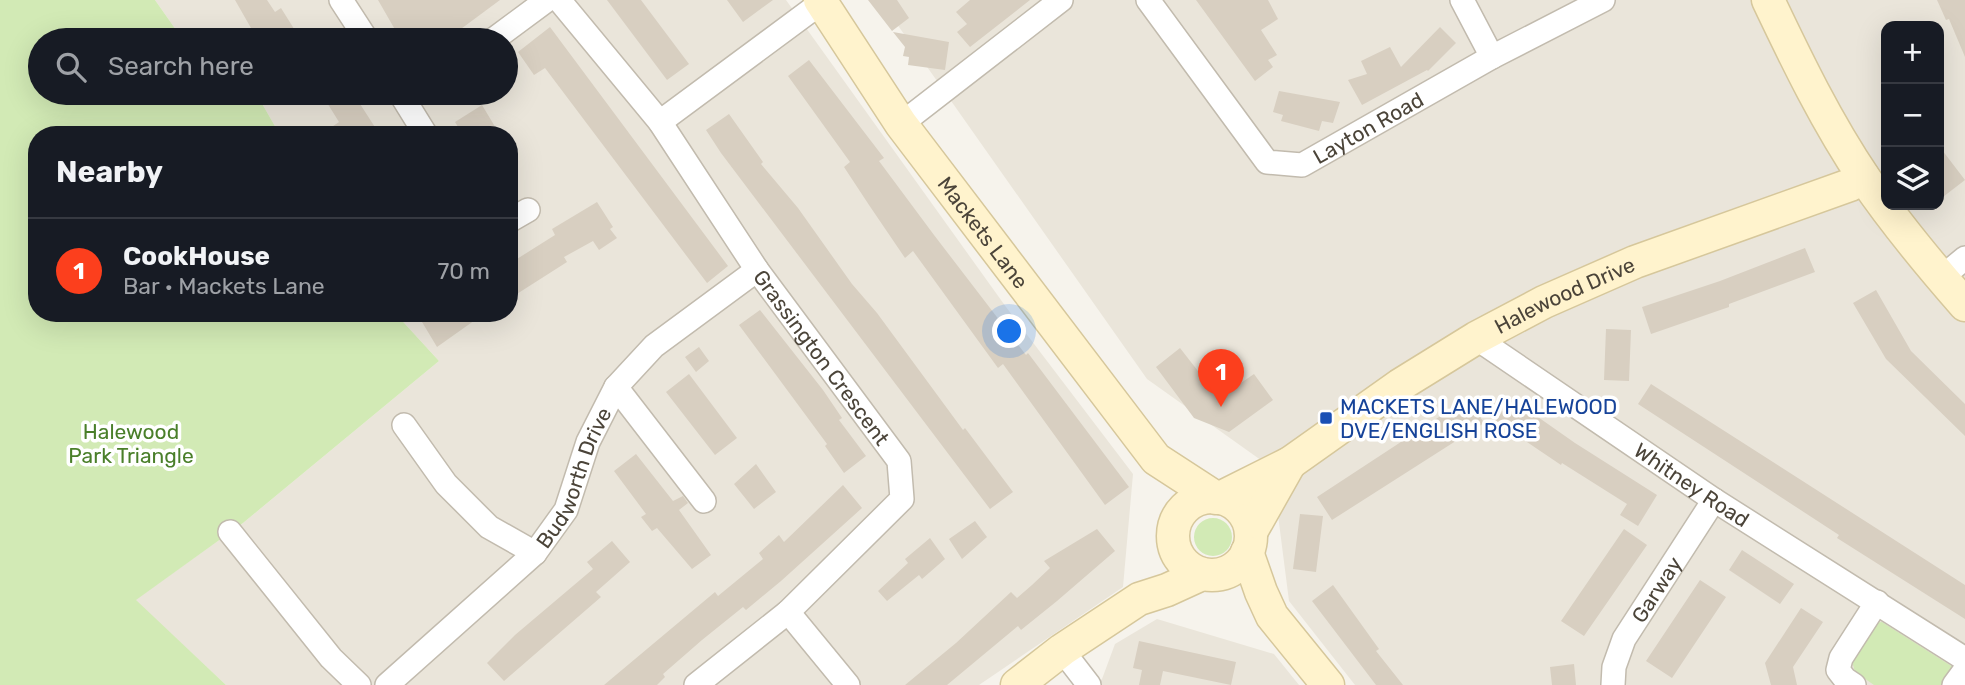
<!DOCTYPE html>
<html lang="en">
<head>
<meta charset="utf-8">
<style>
	body { margin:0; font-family:Rubik,sans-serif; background:#242831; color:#f1f3f6 }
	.controls { position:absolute; right:21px; top:21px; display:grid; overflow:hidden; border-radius:14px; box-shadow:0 7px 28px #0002 }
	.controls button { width:63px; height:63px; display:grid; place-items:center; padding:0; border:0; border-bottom:2px solid #363941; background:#171b24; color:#f1f3f6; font:35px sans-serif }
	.you { position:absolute; left:1010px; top:332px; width:24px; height:24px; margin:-18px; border:5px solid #fff; border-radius:50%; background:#1a73e8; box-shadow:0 0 0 10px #1a73e833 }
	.badge { display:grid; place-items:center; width:46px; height:46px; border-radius:50%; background:#fc3f1d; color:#fff; font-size:23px; font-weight:700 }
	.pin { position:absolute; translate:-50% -58px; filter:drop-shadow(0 2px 4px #0008) }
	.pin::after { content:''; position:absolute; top:37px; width:24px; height:21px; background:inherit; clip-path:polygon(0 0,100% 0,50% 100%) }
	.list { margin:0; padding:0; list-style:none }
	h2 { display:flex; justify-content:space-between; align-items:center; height:91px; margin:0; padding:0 28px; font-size:30px }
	h2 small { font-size:23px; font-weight:400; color:#9ea1a6 }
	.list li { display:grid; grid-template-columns:46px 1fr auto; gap:21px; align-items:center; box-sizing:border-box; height:105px; padding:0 28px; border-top:2px solid #363941 }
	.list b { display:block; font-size:26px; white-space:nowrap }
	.list p { margin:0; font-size:23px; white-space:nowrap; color:#9ea1a6 }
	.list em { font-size:23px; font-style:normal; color:#9ea1a6 }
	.icon { flex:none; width:38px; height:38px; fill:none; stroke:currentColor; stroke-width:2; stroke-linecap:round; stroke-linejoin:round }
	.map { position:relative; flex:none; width:1965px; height:685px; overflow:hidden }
	.search { position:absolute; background:#171b24; box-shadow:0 7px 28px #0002; left:28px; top:28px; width:490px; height:77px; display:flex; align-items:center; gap:18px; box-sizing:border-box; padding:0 24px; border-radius:38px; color:#9ea1a6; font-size:26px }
	.panel { position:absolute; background:#171b24; box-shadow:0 7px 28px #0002; left:28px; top:126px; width:490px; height:196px; border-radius:28px }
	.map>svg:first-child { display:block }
	.residential { fill:#eae5da; fill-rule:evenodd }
	.green { fill:#d2eab5 }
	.building { fill:#d8cfc1 }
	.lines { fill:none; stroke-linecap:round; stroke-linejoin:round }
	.street-casing { stroke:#c2bbae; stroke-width:26 }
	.secondary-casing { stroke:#d6c79b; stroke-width:35 }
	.street { stroke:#fff; stroke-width:23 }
	.secondary { stroke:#fff3cd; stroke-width:32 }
	.transit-dot { fill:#1a4fb4; stroke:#fff; stroke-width:2.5 }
	.labels { text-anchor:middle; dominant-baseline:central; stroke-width:7; stroke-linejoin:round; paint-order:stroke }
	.street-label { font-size:21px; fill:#4b4439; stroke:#fff }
	.transit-label { font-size:21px; fill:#164399; stroke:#fff; text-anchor:start }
	.park-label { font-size:21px; fill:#4a7f2a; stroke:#fff }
</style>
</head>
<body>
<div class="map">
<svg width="1965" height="685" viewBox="0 0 1965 685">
	<rect width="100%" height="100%" fill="#f6f3ec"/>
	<path class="residential" d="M155,0H786L1006,307L1133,474L1123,587L979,685H226L135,600L243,523L439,361L395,313H509V135H280L256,93H506V40H176L181,37Z
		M880,0H1965V685H1355L1289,601L1272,468L1147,379ZM1886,26H1939V205H1886Z
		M1157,619L1274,654L1299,685H1095L1102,679L1115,644Z"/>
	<path class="green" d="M0,0H155L181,37L176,40H40V93H256L280,135H37V313H395L439,361L243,523L136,600L226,685H0Z
		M1194 537a19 19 0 1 1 38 0a19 19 0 1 1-38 0Z
		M1882,622L1953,667L1951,676L1945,685H1874L1855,672L1852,661L1874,623Z"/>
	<path class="building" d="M235,0H267L275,12L281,8L301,40H231L251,28Z
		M378,0H500L446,40H401Z
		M607,0H641L689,64L667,80Z
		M727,0H773L743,22Z
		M868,0H897L909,18L892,31Z
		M970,0H1030L970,47L957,32L967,24L956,12Z
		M1196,0H1268L1278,19L1261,30L1277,55L1268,60L1273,67L1255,81Z
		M1937,0H1965V57L1949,19L1946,20Z
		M550,27L728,266L707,283L545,68L534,75L518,52Z
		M1440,27L1456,43L1428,71L1427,70L1362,105L1348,80L1367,74L1361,61L1390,47L1401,67Z
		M893,32L949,42L945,70L908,65L909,57L903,56L905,47Z
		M809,60L884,158L879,161L934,235L1026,355L1028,353L1129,487L1105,505L1003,364L998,368L913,251L905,258L869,205L844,167L850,162L788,76Z
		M1279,91L1340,102L1333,123L1322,121L1319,131L1281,121L1283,115L1273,112Z
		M321,93H353L380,135H320L339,122Z
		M482,105L500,135H463L455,122Z
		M729,114L763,162L761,164L798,208L852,284L877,313L963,430L965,428L1013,492L990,509L721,153L706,130Z
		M1939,146L1965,180L1939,200Z
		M597,202L613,227L610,229L617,238L599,250L593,241L564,257L567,262L509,299V264L555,235L552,229Z
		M1805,248L1815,272L1729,304V307L1651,334L1642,307L1720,281Z
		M1876,290L1911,351L1965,404V436L1886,359L1853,303Z
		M760,310L823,390L842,418L839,420L866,456L844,473L825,446L827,444L739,325Z
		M435,313H485L437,347L422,322Z
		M1606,329L1631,330L1629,381L1604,380Z
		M699,347L709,361L696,372L685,357Z
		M1180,348L1219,398L1254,374L1273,400L1229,432L1194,418L1156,367Z
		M689,374L737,438L715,455L666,392Z
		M1651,384L1965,585V619L1837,538L1839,535L1638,404Z
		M1468,398L1484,423L1332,520L1317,497Z
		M1511,398L1575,443L1657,495L1638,526L1620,515L1627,504L1562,463L1561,465L1496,421Z
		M636,454L673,501L683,496L688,503L679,510L711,555L692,569L657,528L652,531L641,517L646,514L614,471Z
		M756,464L776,492L754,509L734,484Z
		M843,485L862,508L781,581L746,610L743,607L702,640L663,674L665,677L657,685H604L715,592L718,596L763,559L759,553L779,535L784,542Z
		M1300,514L1323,516L1316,572L1293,569Z
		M975,521L987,537L962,559L949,539Z
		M1097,529L1115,551L1057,601L1021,630L1018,626L947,685H905L956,643L1011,592L1017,598L1032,585L1050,568L1044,561Z
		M1624,529L1647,545L1584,636L1561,621Z
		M930,538L945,559L922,579L919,575L887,601L878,591L908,563L905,559Z
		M612,541L630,562L596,592L601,597L504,681L487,663L515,635L593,569L587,562Z
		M1742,550L1794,584L1780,604L1729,570Z
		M1700,580L1726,597L1672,678L1646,661Z
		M1333,585L1379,649L1376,651L1403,685H1376L1312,601Z
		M1801,608L1823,622L1793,667L1797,685H1771L1765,663Z
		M1139,641L1236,662L1231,685L1163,671L1160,685H1139L1142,670L1133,668Z
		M1574,664L1576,685H1552L1550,667Z"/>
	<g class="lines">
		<g class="street-casing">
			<g id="street">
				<path d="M341,0L367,40"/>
				<path id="s1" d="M559,0L660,122L757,270L899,461L902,499L788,612L696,685"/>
				<path id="s2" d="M1148,0L1267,162L1302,165L1492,57L1603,0"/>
				<path d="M1462,0L1492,57"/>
				<path d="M493,40L547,0"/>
				<path d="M400,93L426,135"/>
				<path d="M660,122L822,2"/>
				<path d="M901,124L1061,0"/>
				<path d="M509,221L528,210"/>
				<path d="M1941,278L1965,258"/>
				<path id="s3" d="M1476,338L1714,500L1965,659"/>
				<path d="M616,387L704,501"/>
				<path d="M404,425L446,484L489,527L535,553"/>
				<path d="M230,532L331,658L359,685"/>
				<path d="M788,612L848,685"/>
				<path d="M1062,650L1089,685"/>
				<path id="s4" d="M387,685L535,553L566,510L588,442L616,387L654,346L757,270"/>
				<path id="s5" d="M1613,685L1614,667L1624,639L1714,500"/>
				<path d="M1854,685L1845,679L1838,670L1841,658L1877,602"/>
				<path d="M1954,685L1965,670"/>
			</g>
		</g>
		<g class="secondary-casing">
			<g id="secondary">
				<path id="s6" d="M820,0L901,124L1156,459L1216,498"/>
				<path d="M1768,0C1797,61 1827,123 1865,179C1895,223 1930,265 1965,305"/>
				<circle cx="1212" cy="536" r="39"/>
				<path id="s7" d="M1220,498L1290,463L1400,385L1476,338L1544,302L1635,262L1850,185L1864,178"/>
				<path d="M1251,532L1290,463"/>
				<path d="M1247,552L1261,592L1272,616L1328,685"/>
				<path d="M1017,685L1062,650L1139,599L1167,590L1202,574"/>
			</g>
		</g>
		<use href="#street" class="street"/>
		<use href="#secondary" class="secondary"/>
	</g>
	<rect class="transit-dot" x="1319" y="411" width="14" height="14" rx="3.5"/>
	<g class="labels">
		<g class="street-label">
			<text stroke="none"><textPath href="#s2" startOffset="312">Layton Road</textPath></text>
			<text stroke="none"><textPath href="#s6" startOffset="284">Mackets Lane</textPath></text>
			<text stroke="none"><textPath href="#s7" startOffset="401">Halewood Drive</textPath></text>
			<text stroke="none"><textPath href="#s1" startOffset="444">Grassington Crescent</textPath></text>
			<text stroke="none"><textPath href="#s4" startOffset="284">Budworth Drive</textPath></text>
			<text stroke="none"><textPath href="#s3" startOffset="261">Whitney Road</textPath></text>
			<text stroke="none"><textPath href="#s5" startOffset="107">Garway</textPath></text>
		</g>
		<g class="transit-label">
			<text x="1340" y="406">MACKETS LANE/HALEWOOD<tspan x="1340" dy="24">DVE/ENGLISH ROSE</tspan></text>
		</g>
		<g class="park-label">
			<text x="131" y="431">Halewood<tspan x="131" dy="24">Park Triangle</tspan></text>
		</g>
	</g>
</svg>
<div class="controls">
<button>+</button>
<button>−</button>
<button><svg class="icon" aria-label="layers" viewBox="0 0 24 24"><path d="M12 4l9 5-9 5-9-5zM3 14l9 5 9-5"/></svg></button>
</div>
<div class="you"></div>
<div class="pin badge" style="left:1221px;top:407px">1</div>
<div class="search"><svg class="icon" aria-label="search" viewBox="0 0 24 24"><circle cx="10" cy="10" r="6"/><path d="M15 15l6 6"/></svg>Search here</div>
<section class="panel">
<h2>Nearby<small></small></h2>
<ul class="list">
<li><span class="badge">1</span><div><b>CookHouse</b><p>Bar · Mackets Lane</p></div><em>70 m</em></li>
</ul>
</section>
</div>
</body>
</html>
